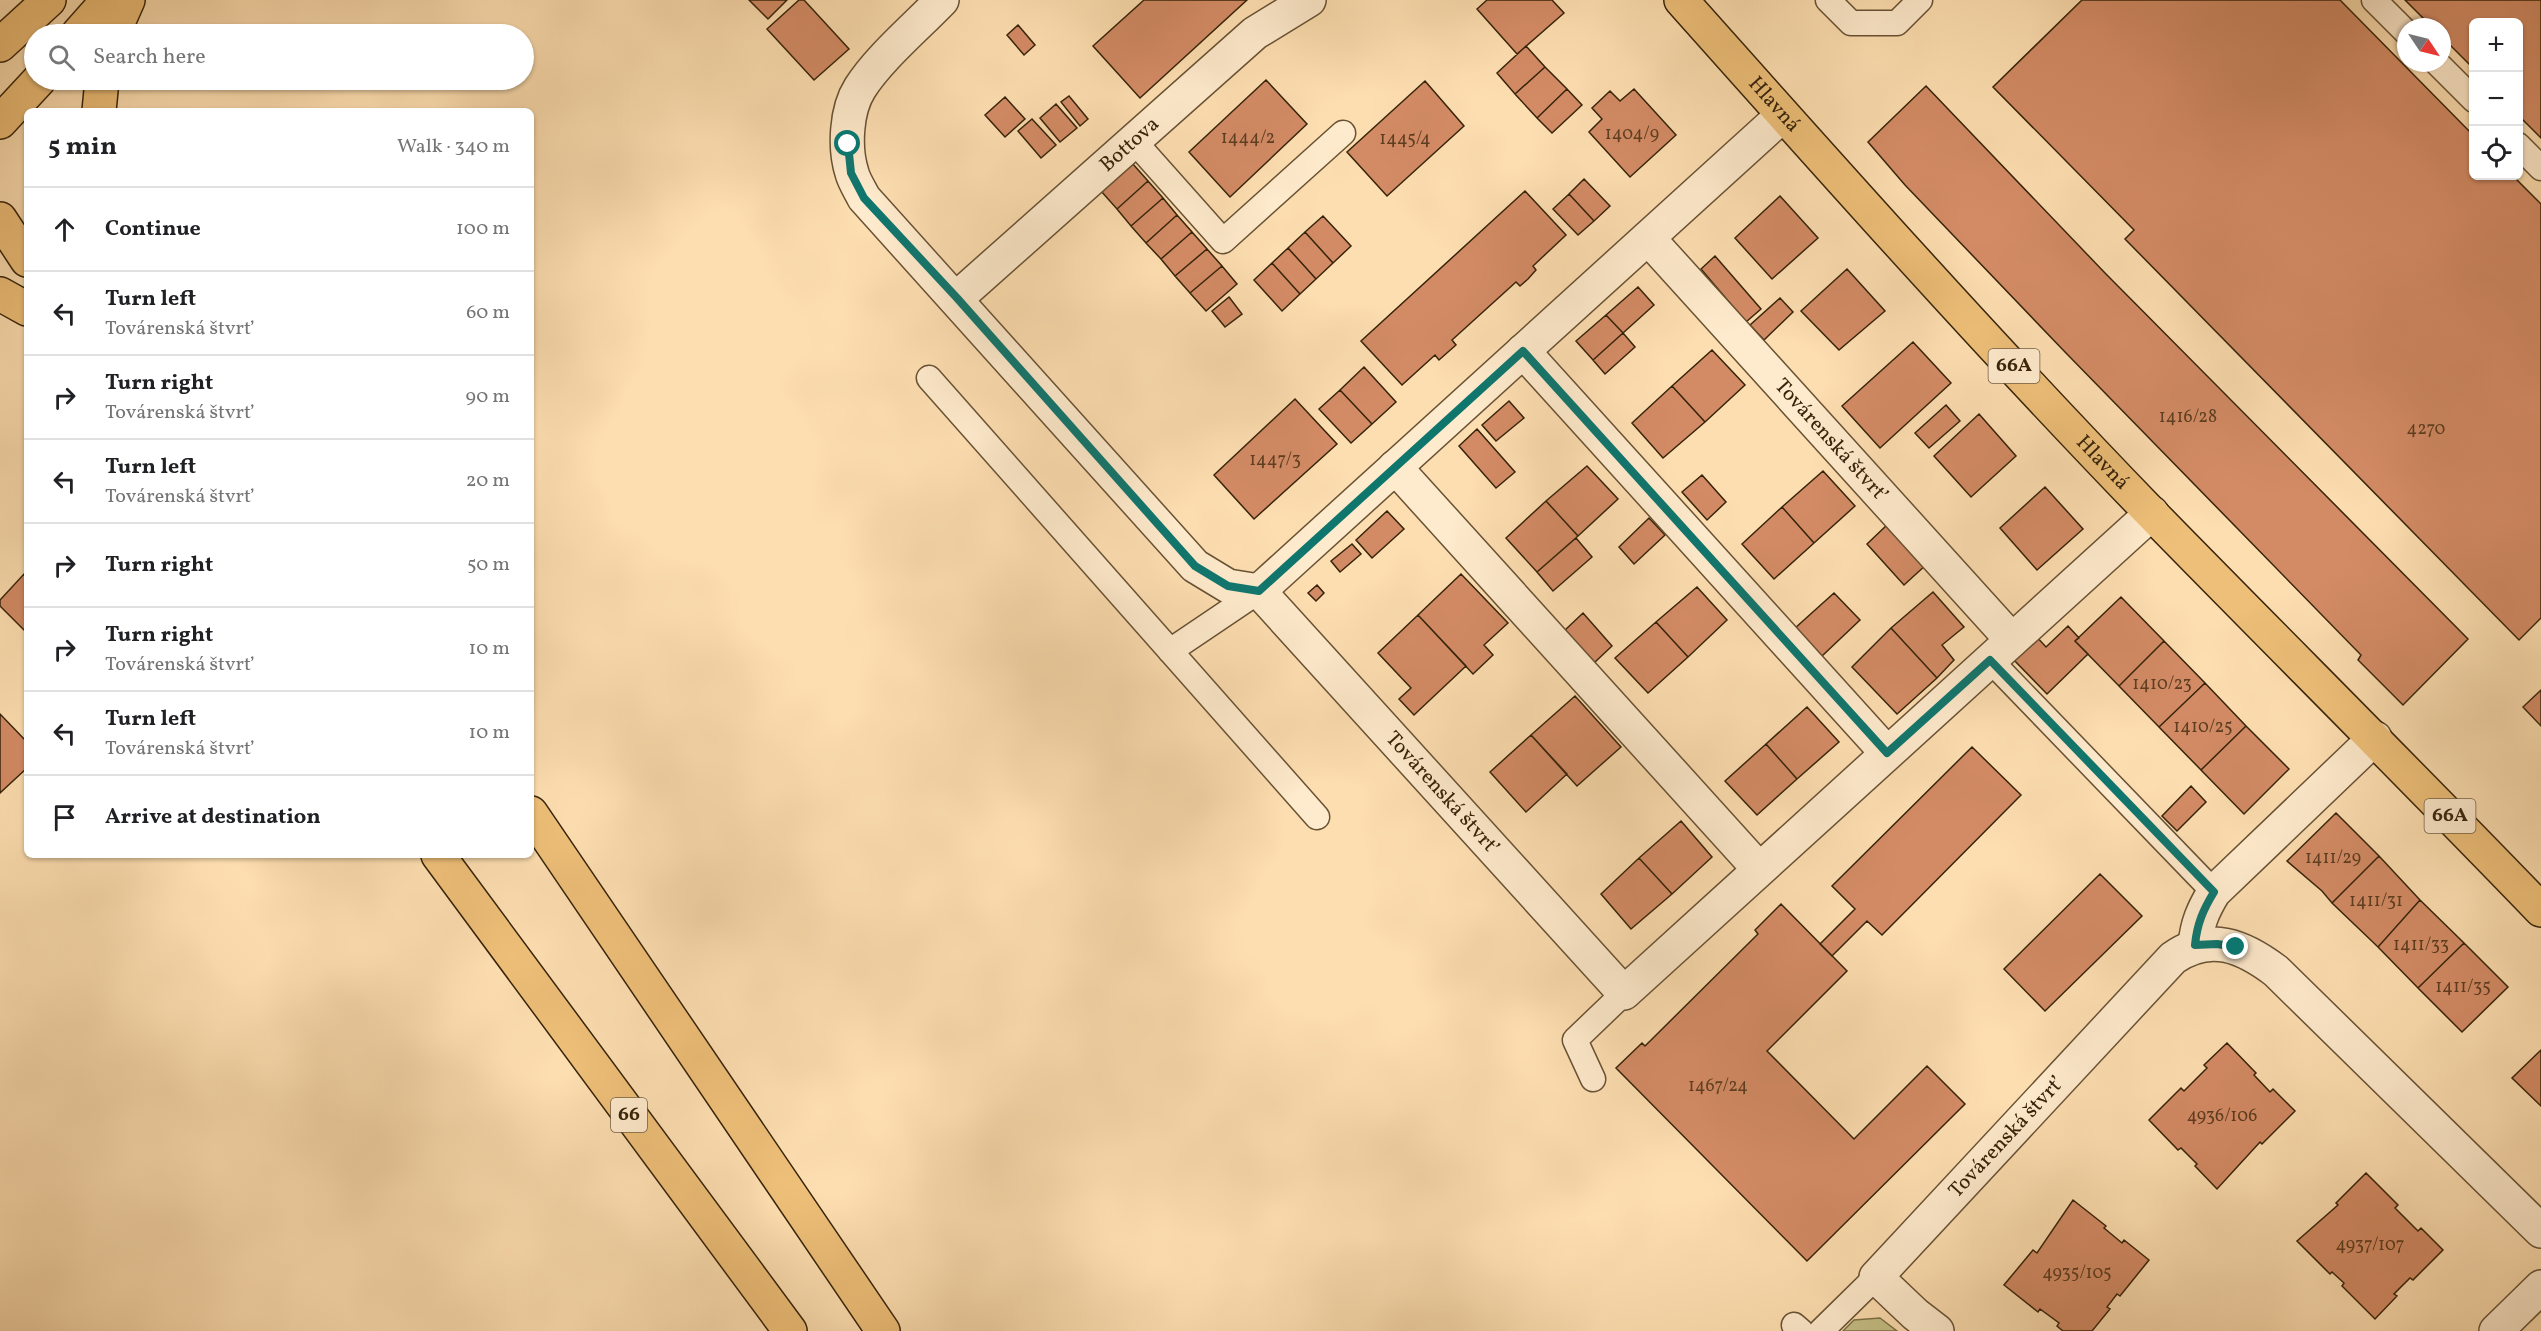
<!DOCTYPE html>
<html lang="en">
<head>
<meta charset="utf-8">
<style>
	body { margin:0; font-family:Vollkorn,serif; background:#f2f2f2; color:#202124 }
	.controls { position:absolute; right:18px; top:18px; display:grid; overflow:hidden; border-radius:9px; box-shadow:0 2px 4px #0004 }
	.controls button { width:54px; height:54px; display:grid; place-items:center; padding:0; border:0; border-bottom:2px solid #e0e0e0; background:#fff; color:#202124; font:30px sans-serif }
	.compass { position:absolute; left:2397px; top:18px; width:54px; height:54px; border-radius:50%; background:#fff; box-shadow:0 2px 4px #0004; rotate:125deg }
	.stop { position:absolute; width:18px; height:18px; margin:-14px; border:4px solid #0f766e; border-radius:50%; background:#fff }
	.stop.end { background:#0f766e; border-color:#fff; box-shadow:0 2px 6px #0008 }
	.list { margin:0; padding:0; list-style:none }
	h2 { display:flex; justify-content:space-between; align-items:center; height:78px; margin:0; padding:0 24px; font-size:26px }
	h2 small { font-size:20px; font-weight:400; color:#757577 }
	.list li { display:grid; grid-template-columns:39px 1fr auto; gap:18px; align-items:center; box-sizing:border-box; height:84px; padding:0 24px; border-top:2px solid #e0e0e0 }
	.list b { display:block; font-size:22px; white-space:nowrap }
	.list p { margin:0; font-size:20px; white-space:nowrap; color:#757577 }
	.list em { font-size:20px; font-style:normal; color:#757577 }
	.icon { flex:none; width:33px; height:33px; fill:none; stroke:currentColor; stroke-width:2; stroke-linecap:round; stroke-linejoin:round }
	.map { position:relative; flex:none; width:2541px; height:1331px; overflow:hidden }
	.search { position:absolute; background:#fff; box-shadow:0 2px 4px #0004; left:24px; top:24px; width:510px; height:66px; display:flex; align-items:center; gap:15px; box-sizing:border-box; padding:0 21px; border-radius:33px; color:#757577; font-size:22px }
	.panel { position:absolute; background:#fff; box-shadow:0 2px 4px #0004; left:24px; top:108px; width:510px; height:750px; border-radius:9px }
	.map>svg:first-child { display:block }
	.green { fill:#c5c087; stroke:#7e7248; stroke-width:1.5 }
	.building { fill:#d38b65; stroke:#36230a; stroke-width:1.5 }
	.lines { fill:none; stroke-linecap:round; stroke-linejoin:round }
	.lane-casing { stroke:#685234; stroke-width:27 }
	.street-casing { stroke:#685234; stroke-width:36 }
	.primary-casing { stroke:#36230a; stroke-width:36 }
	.lane { stroke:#feeacc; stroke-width:24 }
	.street { stroke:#feeacc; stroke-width:33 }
	.primary { stroke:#eebf78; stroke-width:33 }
	.route { stroke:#0f766e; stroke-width:8 }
	.labels { text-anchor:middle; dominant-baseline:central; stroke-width:4.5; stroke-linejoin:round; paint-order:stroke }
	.number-label { font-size:18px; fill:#5d3d21 }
	.shield { fill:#feeacc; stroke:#725f44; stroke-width:1.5 }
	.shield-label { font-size:20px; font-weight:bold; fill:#36230a }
	.street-label { font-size:21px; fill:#36230a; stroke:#feeacc }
</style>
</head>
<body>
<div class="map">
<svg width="2541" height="1331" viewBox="0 0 2541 1331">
	<rect width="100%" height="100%" fill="#fddeb0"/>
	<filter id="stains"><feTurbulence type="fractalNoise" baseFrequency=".00333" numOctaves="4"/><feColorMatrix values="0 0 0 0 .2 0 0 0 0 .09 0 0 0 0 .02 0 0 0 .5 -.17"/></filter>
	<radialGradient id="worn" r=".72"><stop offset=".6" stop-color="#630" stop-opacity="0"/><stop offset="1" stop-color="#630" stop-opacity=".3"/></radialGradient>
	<path class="green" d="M1880,1318L1897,1331H1843L1854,1320Z"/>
	<path class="building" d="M749,0H787L768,19Z
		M799,0H804L849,49L814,80L767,29Z
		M1144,0H1247L1140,98L1093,46Z
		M1487,0H1552L1564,13L1517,54L1477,9Z
		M2082,0H2340L2474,136V176H2513L2541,204V618L2519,640L2125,239L2134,230L1993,87Z
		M2405,0H2541V138L2518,115V22H2474V69L2442,37V27H2432Z
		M1018,25L1035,45L1024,55L1007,35Z
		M1526,46L1545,67L1515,94L1497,73Z
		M1545,67L1567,89L1537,118L1515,94Z
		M1266,80L1307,124L1230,197L1189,152Z
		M1425,81L1464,126L1387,196L1347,152Z
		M1926,86L2105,273L2468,639L2403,705L2358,660L2361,655L2065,352L1905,185L1868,142Z
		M1567,89L1582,105L1552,133L1537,118Z
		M1634,89L1676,135L1630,177L1589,132L1602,119L1592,108L1610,91L1620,101Z
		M1069,96L1088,119L1080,126L1061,102Z
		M1005,97L1025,119L1005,137L985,115Z
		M1056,104L1077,128L1060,142L1040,118Z
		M1032,119L1056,145L1041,158L1018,131Z
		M1132,163L1148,181L1117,209L1101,191Z
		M1584,179L1610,206L1594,221L1569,194Z
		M1148,181L1163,198L1131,226L1117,209Z
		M1525,191L1566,235L1533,266L1536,270L1528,279L1520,286L1516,282L1452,340L1456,345L1448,352L1439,360L1435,355L1402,385L1361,341Z
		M1569,194L1594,221L1578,235L1553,209Z
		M1780,196L1818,238L1772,279L1735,238Z
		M1163,198L1177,215L1146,243L1131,226Z
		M1177,215L1192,232L1161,259L1146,243Z
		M1323,216L1351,246L1333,263L1305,232Z
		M1192,232L1207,249L1175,276L1161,259Z
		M1305,232L1333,263L1316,279L1288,248Z
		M1288,248L1316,279L1300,294L1272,263Z
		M1207,249L1222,266L1190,293L1175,276Z
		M1715,256L1761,309L1746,322L1701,269Z
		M1272,263L1300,294L1282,311L1254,280Z
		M1222,266L1237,284L1206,311L1190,293Z
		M1847,269L1885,311L1839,350L1801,311Z
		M1638,287L1654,305L1623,333L1606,315Z
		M1229,297L1242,314L1225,327L1212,311Z
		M1780,298L1793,312L1764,340L1750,325Z
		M1606,315L1623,333L1593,360L1576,341Z
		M1623,333L1635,347L1605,374L1593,360Z
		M1913,342L1951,383L1880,448L1842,406Z
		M1712,350L1745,385L1705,422L1672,386Z
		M1364,367L1396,402L1372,424L1340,390Z
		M1672,386L1705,422L1663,458L1632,423Z
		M1340,390L1372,424L1351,443L1319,409Z
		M1295,399L1337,444L1254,519L1214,475Z
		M1509,401L1524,418L1496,441L1482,425Z
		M1946,405L1960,421L1929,448L1915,433Z
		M1979,414L2016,456L1971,497L1934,456Z
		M1477,429L1515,472L1496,488L1459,446Z
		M1587,466L1618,499L1578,536L1546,501Z
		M1823,471L1855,506L1814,543L1782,507Z
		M1702,475L1726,502L1707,520L1682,492Z
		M2045,487L2083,529L2037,570L2000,528Z
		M1546,501L1578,536L1537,572L1506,538Z
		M1782,507L1814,543L1774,579L1742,544Z
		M1387,511L1404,529L1372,558L1356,540Z
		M1649,518L1665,535L1634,564L1619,547Z
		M1889,523L1927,564L1904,585L1867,544Z
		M1576,538L1592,557L1553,591L1537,572Z
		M1352,544L1361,554L1340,572L1331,561Z
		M24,574L27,577V633L0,606V600Z
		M1461,574L1508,623L1484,645L1493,655L1473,674L1418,615Z
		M1317,585L1324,593L1316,601L1308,593Z
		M1697,587L1727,620L1688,657L1656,622Z
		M1933,592L1964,627L1942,645L1954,660L1937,678L1891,628Z
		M1834,593L1860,620L1821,657L1794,629Z
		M2121,597L2164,641L2119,686L2075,641Z
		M1583,613L1612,646L1594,663L1564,631Z
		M1418,615L1466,666L1414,715L1399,699L1411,688L1378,653Z
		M1656,622L1688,657L1648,693L1615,658Z
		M2068,626L2079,638L2075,641L2088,654L2047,694L2012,658L2035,635L2046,647Z
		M1891,628L1937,678L1897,714L1852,667Z
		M2164,641L2205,683L2159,727L2119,686Z
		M2205,683L2246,726L2201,770L2159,727Z
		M2541,690V726L2523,707Z
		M1575,696L1621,747L1577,786L1531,735Z
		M1807,707L1839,742L1797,779L1766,744Z
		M0,714L27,742V768L0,793Z
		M2246,726L2289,769L2244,814L2201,770Z
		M1531,735L1567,774L1526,812L1490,772Z
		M1766,744L1797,779L1757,815L1725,781Z
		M1972,747L2021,795L1882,935L1867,921L1832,956L1820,944L1855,909L1832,886Z
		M2191,786L2206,802L2177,831L2162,816Z
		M2336,813L2379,856L2332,903L2322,891L2287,861Z
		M1681,821L1712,857L1672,894L1639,858Z
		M2379,856L2420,900L2378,947L2332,903Z
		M1639,858L1672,894L1631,929L1601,894Z
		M2100,874L2142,916L2045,1011L2004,969Z
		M2420,900L2464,943L2418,988L2378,947Z
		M1781,904L1847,971L1767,1051L1854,1139L1927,1066L1965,1104L1807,1261L1616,1068L1642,1043L1645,1046L1758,934L1755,930Z
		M2464,943L2508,987L2462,1032L2418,988Z
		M2227,1043L2256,1073L2254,1075L2270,1092L2273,1089L2295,1111L2262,1144L2260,1142L2217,1189L2195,1166L2197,1164L2181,1148L2178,1150L2149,1120L2181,1088L2184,1091L2207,1068L2204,1065Z
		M2541,1050V1106L2512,1078Z
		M2366,1173L2398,1205L2395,1208L2418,1231L2421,1228L2443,1250L2413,1280L2410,1278L2394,1294L2397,1296L2375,1319L2342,1286L2344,1283L2332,1272L2330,1274L2297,1241L2338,1205L2336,1203Z
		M2073,1200L2106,1226L2104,1228L2122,1243L2124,1240L2149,1260L2120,1296L2117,1294L2107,1307L2110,1309L2092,1331H2063L2057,1326L2059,1323L2040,1309L2038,1312L2004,1285L2033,1250L2037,1253Z"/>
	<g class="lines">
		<g class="lane-casing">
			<path id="lane" d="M1828,0L1851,23H1897L1920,0
				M2374,0L2406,32
				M2437,63L2474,100
				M1134,141L1223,241L1343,133
				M2518,145L2541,168
				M929,378L1317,817
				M1170,651L1259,591
				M1990,660L2214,892
				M1593,1079L1575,1040L1624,993
				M1794,1325L1801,1331
				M1821,1331L1876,1277"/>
		</g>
		<g class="street-casing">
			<g id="street">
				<path d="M942,0C917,26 879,58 860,88C846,110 844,148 852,173C854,181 860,190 864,198L1195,566L1228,586L1259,591"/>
				<path id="s1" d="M1648,238L2012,640"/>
				<path id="s2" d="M957,298L1255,33L1309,0"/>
				<path d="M1523,351L1887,753"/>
				<path d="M1395,467L1759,869"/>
				<path id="s3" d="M1259,591L1624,993L2152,513"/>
				<path d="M1259,591L1783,115"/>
				<path d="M2195,945C2197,924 2203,910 2214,892L2375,738"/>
				<path id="s4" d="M1937,1331L1915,1314L1876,1277L2173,958C2210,932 2243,946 2276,971L2541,1231"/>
				<path d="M2496,1331L2541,1287"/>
			</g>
		</g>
		<g class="primary-casing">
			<g id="primary">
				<path id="s5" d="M1681,0C1836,174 1991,348 2153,515C2282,647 2413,777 2541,910"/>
				<path d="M78,34L108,0"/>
				<path d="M113,34L128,0"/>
				<path d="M0,45L49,0"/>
				<path d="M99,111L102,80"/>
				<path d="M0,122L39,80"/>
				<path d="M0,219L27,260"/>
				<path d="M0,294L27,309"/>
				<path d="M531,813L883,1331"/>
				<path d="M438,855L790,1331"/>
			</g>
		</g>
		<use href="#lane" class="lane"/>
		<use href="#street" class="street"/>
		<use href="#primary" class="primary"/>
	</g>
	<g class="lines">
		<path class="route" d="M848,144L851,173L864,198L957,298L1195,566L1228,586L1259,591L1523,351L1887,753L1990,660L2214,892C2203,910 2197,924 2195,945L2217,944L2236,947"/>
	</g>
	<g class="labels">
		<g class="number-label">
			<text x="1632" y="134">1404/9</text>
			<text x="1248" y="138">1444/2</text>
			<text x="1405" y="139">1445/4</text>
			<text x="2188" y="417">1416/28</text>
			<text x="2426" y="429">4270</text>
			<text x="1275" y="460">1447/3</text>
			<text x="2162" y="684">1410/23</text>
			<text x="2203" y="727">1410/25</text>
			<text x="2333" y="858">1411/29</text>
			<text x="2376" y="901">1411/31</text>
			<text x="2421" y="945">1411/33</text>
			<text x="2463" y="987">1411/35</text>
			<text x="1718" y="1086">1467/24</text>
			<text x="2222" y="1116">4936/106</text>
			<text x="2370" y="1245">4937/107</text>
			<text x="2077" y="1273">4935/105</text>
		</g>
		<g class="shield">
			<rect x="1988.5" y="349" width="51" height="34" rx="4.5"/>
			<rect x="2424.5" y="799" width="51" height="34" rx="4.5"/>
			<rect x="611" y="1098" width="36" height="34" rx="4.5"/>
		</g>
		<g class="shield-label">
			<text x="2014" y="366">66A</text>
			<text x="2450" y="816">66A</text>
			<text x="629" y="1115">66</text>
		</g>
		<g class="street-label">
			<text stroke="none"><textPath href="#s5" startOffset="140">Hlavná</textPath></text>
			<text stroke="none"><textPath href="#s2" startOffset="231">Bottova</textPath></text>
			<text stroke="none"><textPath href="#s1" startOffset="272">Továrenská štvrť</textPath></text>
			<text stroke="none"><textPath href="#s5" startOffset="626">Hlavná</textPath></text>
			<text stroke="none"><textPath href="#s3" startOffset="272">Továrenská štvrť</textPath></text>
			<text stroke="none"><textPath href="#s4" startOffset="272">Továrenská štvrť</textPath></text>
		</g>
	</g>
	<rect width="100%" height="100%" filter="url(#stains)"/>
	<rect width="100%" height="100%" fill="url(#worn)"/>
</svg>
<div class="controls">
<button>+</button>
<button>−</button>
<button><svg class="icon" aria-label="locate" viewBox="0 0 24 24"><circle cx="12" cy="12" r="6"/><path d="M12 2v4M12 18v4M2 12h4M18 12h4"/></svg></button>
</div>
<svg class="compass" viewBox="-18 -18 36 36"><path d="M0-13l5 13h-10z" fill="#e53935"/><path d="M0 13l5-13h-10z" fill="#757577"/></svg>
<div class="stop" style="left:848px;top:144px"></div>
<div class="stop end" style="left:2236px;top:947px"></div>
<div class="search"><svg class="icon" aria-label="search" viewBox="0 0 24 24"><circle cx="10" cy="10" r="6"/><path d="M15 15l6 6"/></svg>Search here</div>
<section class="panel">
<h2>5 min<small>Walk · 340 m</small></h2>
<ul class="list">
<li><svg class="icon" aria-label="ahead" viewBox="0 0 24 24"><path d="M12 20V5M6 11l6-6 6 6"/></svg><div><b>Continue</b></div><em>100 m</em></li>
<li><svg class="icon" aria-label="left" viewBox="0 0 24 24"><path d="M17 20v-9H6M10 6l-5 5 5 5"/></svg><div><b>Turn left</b><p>Továrenská štvrť</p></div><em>60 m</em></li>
<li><svg class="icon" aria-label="right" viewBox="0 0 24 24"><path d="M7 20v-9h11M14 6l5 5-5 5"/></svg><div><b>Turn right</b><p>Továrenská štvrť</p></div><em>90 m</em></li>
<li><svg class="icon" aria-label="left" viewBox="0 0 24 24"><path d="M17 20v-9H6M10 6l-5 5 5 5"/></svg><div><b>Turn left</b><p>Továrenská štvrť</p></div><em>20 m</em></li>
<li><svg class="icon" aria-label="right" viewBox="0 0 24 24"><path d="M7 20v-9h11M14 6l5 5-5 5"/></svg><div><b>Turn right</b></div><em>50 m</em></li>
<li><svg class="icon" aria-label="right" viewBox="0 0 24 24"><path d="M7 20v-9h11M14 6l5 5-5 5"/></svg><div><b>Turn right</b><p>Továrenská štvrť</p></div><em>10 m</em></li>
<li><svg class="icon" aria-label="left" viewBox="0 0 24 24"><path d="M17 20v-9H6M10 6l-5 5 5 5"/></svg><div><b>Turn left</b><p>Továrenská štvrť</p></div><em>10 m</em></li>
<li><svg class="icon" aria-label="arrive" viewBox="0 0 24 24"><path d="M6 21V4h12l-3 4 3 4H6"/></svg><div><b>Arrive at destination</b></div></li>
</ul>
</section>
</div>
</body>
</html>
